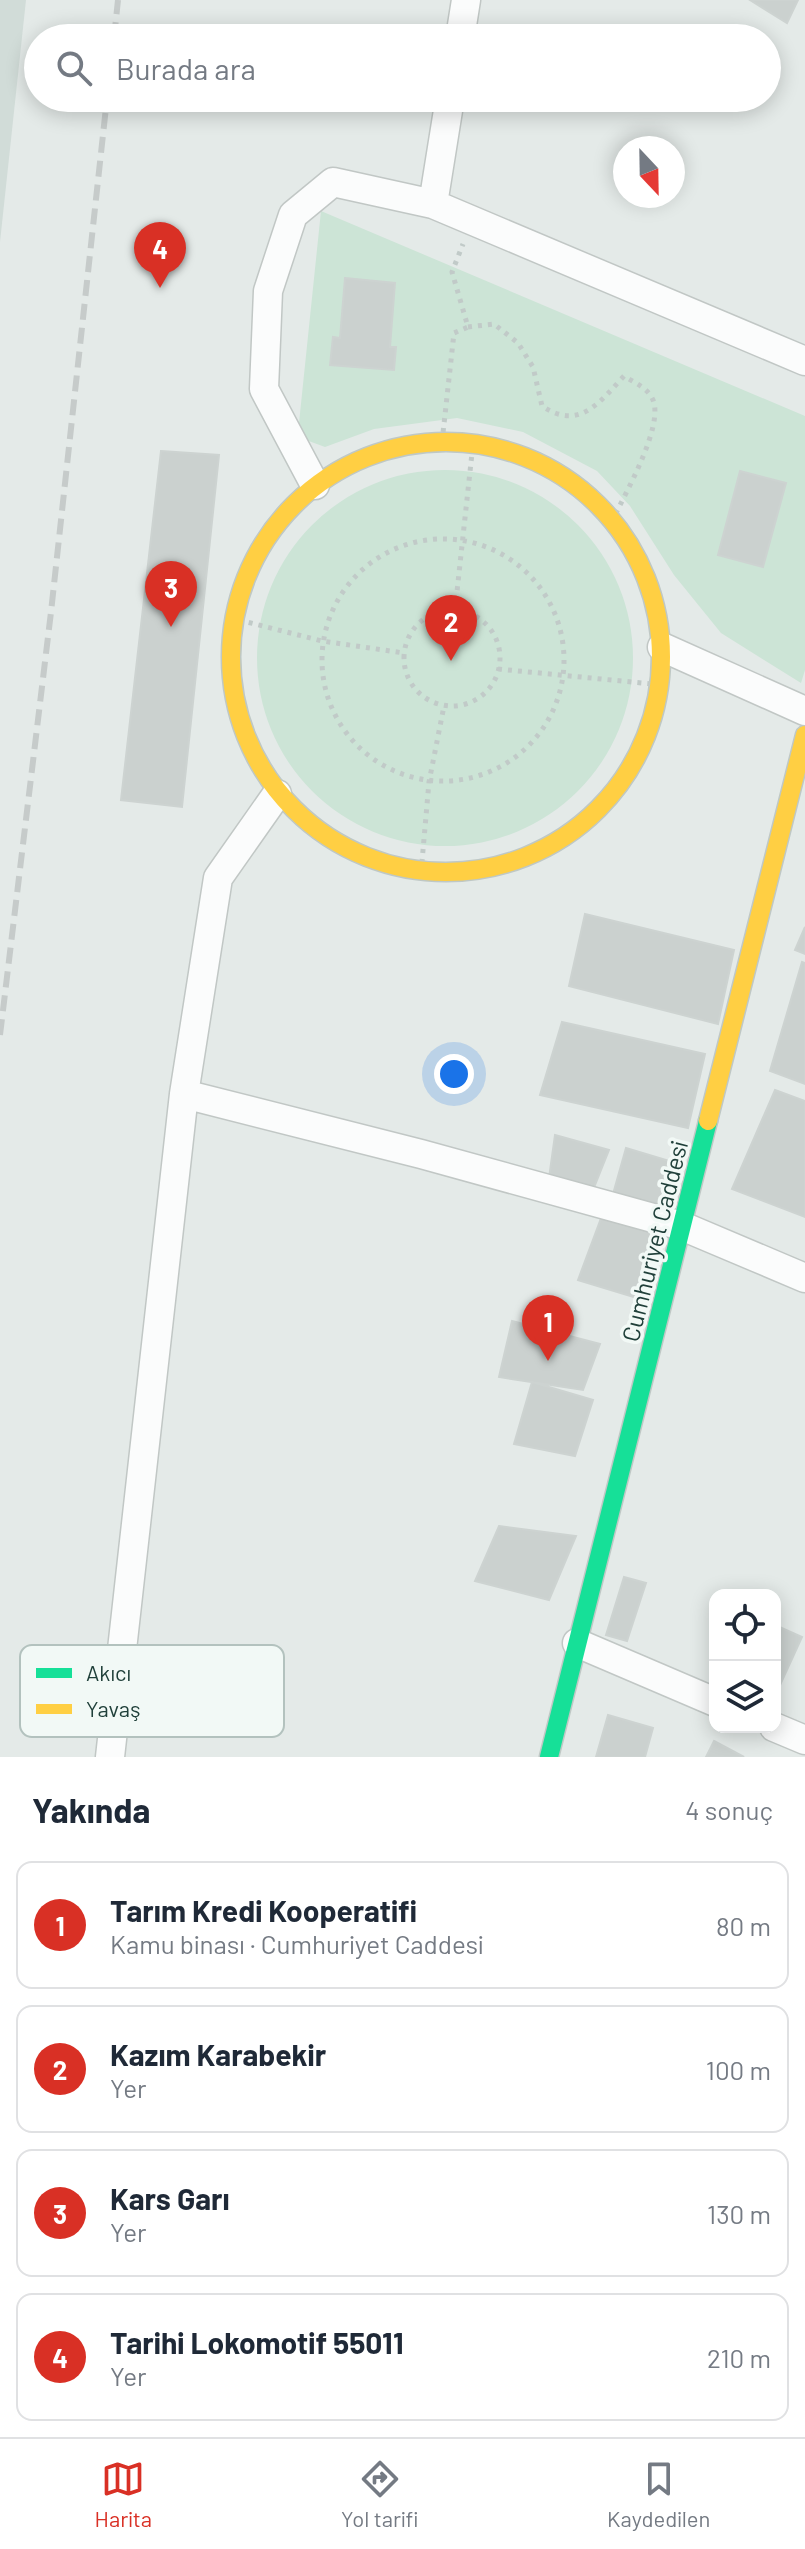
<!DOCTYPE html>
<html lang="tr">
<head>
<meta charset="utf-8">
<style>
	body { margin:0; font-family:Barlow,sans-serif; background:#f6f6f7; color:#1f2937 }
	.controls { position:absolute; right:24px; bottom:24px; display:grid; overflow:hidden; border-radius:16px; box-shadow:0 4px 20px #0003 }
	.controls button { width:72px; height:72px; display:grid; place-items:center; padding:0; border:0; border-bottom:2px solid #e0e1e3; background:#fff; color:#1f2937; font:40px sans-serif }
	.compass { position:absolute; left:613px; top:136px; width:72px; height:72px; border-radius:50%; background:#fff; box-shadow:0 4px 20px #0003; rotate:158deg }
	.you { position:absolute; left:454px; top:1074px; width:28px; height:28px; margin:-20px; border:6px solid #fff; border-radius:50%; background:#1a73e8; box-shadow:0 0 0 12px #1a73e833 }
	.badge { display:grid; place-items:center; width:52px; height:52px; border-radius:50%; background:#d93025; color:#fff; font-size:26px; font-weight:700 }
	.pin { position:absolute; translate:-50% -66px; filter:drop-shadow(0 2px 4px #0008) }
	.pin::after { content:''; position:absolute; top:42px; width:28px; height:24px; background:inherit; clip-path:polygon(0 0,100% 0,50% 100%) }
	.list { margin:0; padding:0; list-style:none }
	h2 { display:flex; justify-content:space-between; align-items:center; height:104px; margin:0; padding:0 32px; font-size:34px }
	h2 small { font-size:26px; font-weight:400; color:#747a83 }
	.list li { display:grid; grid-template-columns:52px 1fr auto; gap:24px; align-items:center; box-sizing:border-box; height:128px; margin:0 16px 16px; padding:0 16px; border:2px solid #e0e1e3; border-radius:16px }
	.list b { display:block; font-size:30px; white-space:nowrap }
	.list p { margin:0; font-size:26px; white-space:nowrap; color:#747a83 }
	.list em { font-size:26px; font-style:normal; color:#747a83 }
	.icon { flex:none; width:44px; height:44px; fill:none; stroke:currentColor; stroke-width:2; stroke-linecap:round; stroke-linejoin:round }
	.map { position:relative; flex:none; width:805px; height:1757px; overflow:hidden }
	.search { position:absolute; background:#fff; box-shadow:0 4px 20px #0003; left:24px; right:24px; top:24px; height:88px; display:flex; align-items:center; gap:20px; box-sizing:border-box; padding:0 28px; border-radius:44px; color:#747a83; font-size:30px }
	.sheet { height:680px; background:#fff }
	nav { display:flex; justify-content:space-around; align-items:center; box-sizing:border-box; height:112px; border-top:2px solid #e0e1e3; background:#fff; font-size:22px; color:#747a83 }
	nav a { display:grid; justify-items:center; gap:4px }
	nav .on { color:#d93025 }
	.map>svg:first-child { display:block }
	.built { fill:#d1dcd8 }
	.green { fill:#cce4d6 }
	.building { fill:#cbd1cf; stroke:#cdd3d1; stroke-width:2 }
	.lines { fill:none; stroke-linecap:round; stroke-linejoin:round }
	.street-casing { stroke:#c1c7c5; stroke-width:31 }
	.fast-casing { stroke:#bfc8c5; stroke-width:21 }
	.slow-casing { stroke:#bfc8c5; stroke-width:21 }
	.path { stroke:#c1cac8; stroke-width:5; stroke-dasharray:4 6; stroke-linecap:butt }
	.street { stroke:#fbfcfc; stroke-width:28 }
	.fast { stroke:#16e098; stroke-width:18 }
	.slow { stroke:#ffcf43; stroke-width:18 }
	.rail { stroke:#c6cbca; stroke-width:6; stroke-dasharray:16 8; stroke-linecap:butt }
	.labels { text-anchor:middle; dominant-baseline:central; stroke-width:7; stroke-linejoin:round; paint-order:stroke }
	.street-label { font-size:24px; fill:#20403a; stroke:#f2f9f6 }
	.key { fill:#f2f9f6; stroke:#b3c2be; stroke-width:2 }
	.key-label { font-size:22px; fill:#20403a }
</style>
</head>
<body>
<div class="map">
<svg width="805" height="1757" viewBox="0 0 805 1757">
	<rect width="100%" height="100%" fill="#e4eae8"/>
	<path class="built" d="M0,0H26L0,242Z"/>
	<path class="green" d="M321,211L805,416V670L801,683L721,633L674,575L630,506L597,471L523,432L457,418L374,429L325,447L306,440L299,423Z
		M257 658a188 188 0 1 1 376 0a188 188 0 1 1-376 0Z"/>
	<path class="building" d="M750,0H798L787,23Z
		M345,278L395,283L390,347H396L394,370L330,365L333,337L340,338Z
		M161,451L219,455L182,807L121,800Z
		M740,471L786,483L763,567L718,555Z
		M585,914L734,950L718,1024L569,986Z
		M805,927V954L795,950Z
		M802,962L805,963V1084L770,1071Z
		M562,1022L705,1054L688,1128L540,1095Z
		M775,1090L805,1101V1217L732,1189Z
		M555,1135L609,1150L593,1190L549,1178Z
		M626,1148L679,1164L662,1209L613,1194Z
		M603,1213L662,1228L637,1298L578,1280Z
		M512,1321L600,1344L583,1390L499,1377Z
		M532,1382L593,1400L575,1456L514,1444Z
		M499,1526L576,1536L549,1600L475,1581Z
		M624,1577L646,1583L627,1641L606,1635Z
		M775,1625L802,1637L775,1696Z
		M608,1715L653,1728L645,1757H596Z
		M714,1741L744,1757H706Z"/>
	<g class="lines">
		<g class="street-casing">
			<path id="street" d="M460,38L466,0
				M450,98L433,204L805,361
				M315,485L264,389L268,291L293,215L333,182L433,204
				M662,647L805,711
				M184,1094L421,1154L682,1226L805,1278
				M577,1643L715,1702
				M774,1727L805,1740
				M110,1757L184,1094L218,878L277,794"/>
		</g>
		<g class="fast-casing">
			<path id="fast" d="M549,1757L708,1121"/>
		</g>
		<g class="slow-casing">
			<path id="slow" d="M231 657a215 215 0 1 1 430 0a215 215 0 1 1-430 0Z
				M708,1121L805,735"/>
		</g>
		<path class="path" d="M468,327L494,324L518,343L533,367L542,406C579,431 599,403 624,376C635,383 648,388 653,400C664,426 625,494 613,519
			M442,442L454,333L468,327L452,272L463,244
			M322 660a121 121 0 1 1 242 0a121 121 0 1 1-242 0Z
			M455,610L473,444
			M404 658a48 48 0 1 1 96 0a48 48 0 1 1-96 0Z
			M239,620L322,641L404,653
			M498,669L663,685
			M421,873L429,782L444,706"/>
		<use href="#street" class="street"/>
		<use href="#fast" class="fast"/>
		<use href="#slow" class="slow"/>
		<path class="rail" d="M114,38L118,0
			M0,1035L51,612L107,98"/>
	</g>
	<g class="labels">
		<g class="street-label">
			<text transform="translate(654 1241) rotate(-76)">Cumhuriyet Caddesi</text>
		</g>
	</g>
	<rect x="20" y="1645" width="264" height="92" rx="12" class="key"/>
	<rect x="36" y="1668" width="36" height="10" fill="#16e098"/>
	<rect x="36" y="1704" width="36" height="10" fill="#ffcf43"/>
	<g class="key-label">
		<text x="86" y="1681">Akıcı</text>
		<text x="86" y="1717">Yavaş</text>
	</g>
</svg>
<div class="controls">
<button><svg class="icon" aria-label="locate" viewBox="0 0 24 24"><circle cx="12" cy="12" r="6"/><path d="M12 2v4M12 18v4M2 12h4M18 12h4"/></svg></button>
<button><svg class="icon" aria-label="layers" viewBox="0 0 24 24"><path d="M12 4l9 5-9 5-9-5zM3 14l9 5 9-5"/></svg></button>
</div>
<svg class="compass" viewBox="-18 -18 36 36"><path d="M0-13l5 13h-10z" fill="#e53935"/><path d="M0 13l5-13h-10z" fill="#747a83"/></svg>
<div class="you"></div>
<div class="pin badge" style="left:548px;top:1361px">1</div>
<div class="pin badge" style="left:451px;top:661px">2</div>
<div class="pin badge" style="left:171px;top:627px">3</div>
<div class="pin badge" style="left:160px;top:288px">4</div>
<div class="search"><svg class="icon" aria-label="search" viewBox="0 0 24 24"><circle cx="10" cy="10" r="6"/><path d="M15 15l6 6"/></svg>Burada ara</div>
</div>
<section class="sheet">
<h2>Yakında<small>4 sonuç</small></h2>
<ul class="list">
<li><span class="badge">1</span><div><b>Tarım Kredi Kooperatifi</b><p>Kamu binası · Cumhuriyet Caddesi</p></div><em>80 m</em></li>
<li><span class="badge">2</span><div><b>Kazım Karabekir</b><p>Yer</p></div><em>100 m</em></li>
<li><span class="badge">3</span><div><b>Kars Garı</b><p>Yer</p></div><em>130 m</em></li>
<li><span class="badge">4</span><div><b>Tarihi Lokomotif 55011</b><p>Yer</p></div><em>210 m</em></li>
</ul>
</section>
<nav>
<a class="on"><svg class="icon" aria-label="map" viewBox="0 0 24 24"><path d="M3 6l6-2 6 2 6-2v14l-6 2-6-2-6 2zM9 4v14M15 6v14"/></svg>Harita</a>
<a><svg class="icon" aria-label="directions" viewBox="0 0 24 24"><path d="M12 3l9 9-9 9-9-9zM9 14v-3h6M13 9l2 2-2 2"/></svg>Yol tarifi</a>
<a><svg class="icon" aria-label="saved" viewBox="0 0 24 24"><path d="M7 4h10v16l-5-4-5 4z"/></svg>Kaydedilen</a>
</nav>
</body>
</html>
